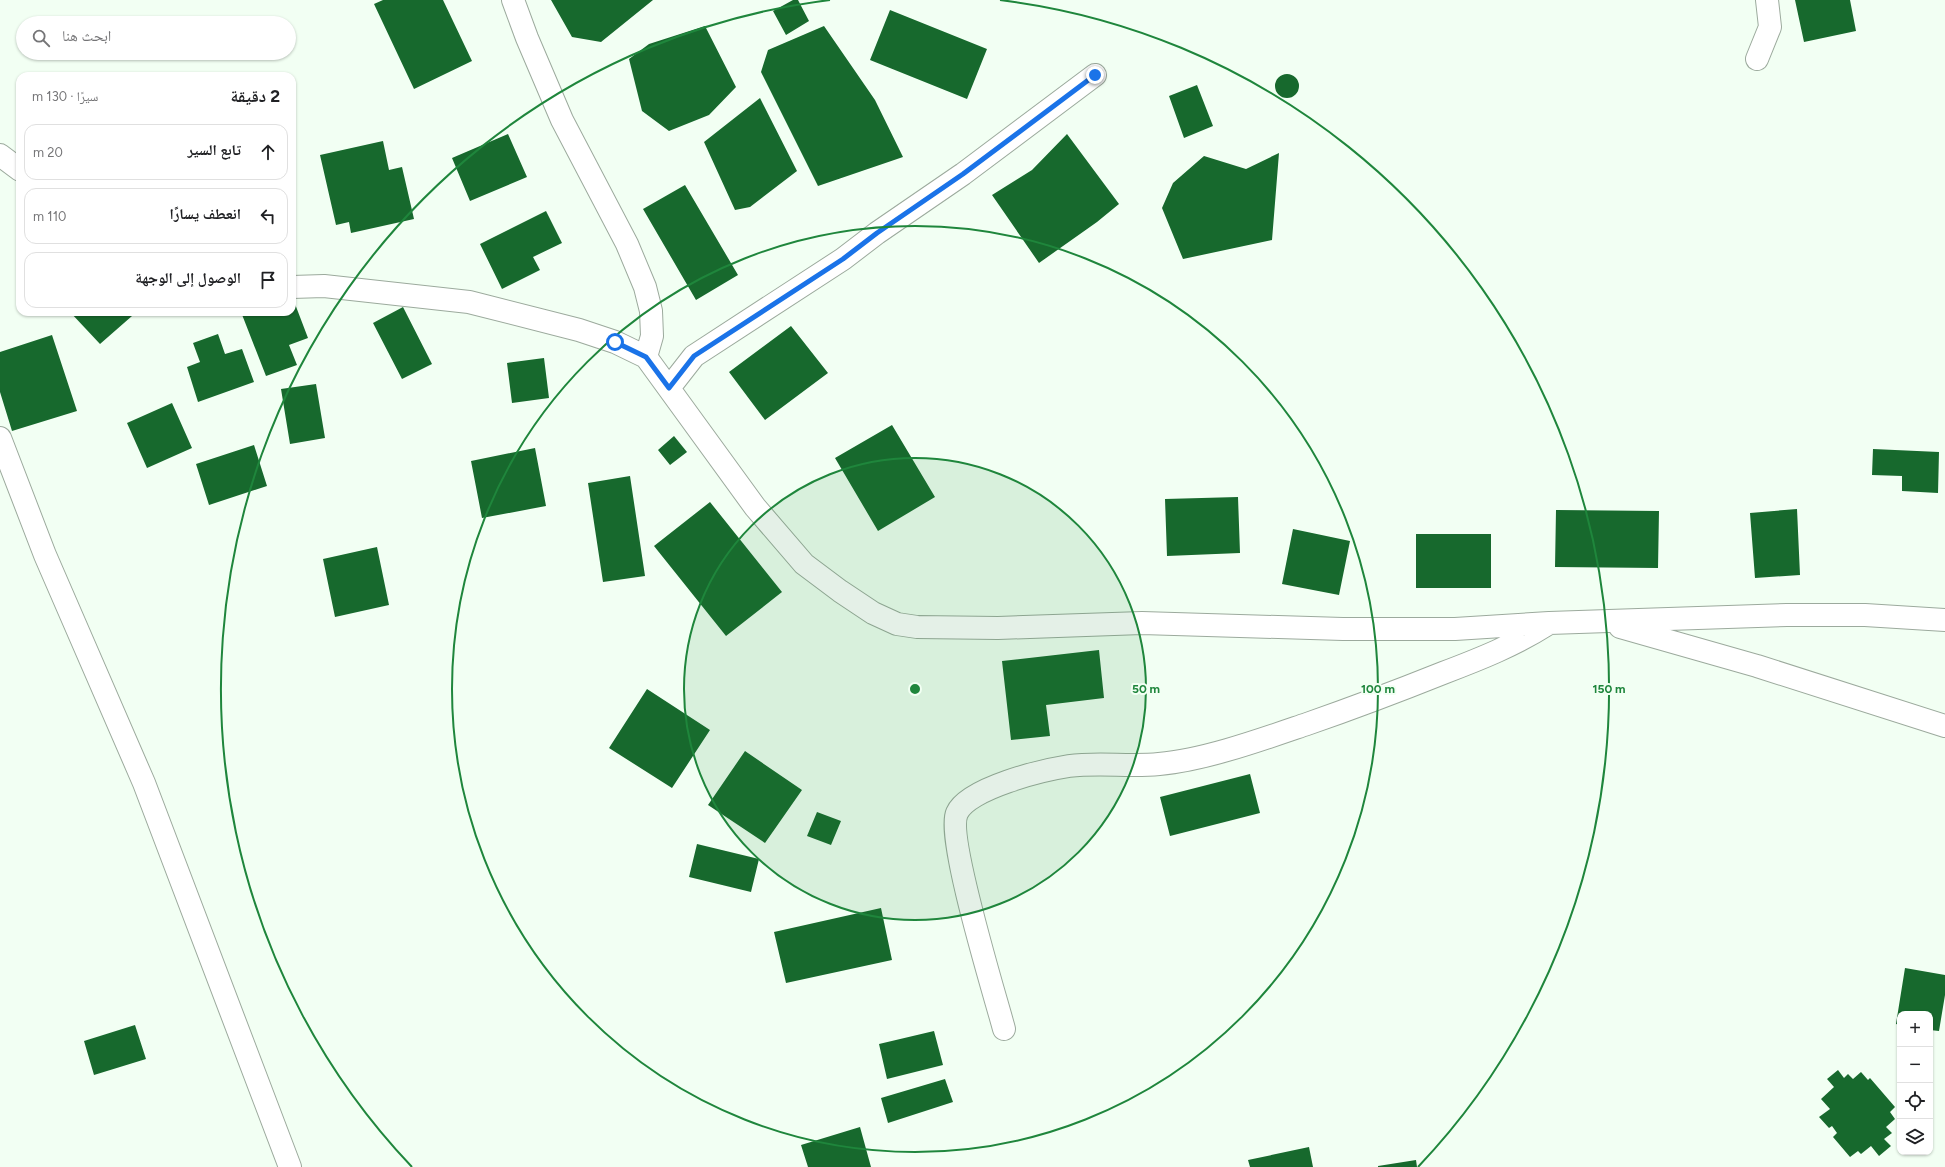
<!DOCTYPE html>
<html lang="ar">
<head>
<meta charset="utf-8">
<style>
	body { margin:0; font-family:Figtree,"Noto Naskh Arabic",sans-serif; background:#f2f2f2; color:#202124; direction:rtl }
	.controls { position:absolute; right:12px; bottom:12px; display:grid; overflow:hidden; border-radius:8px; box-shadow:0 1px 3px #0004 }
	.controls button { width:36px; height:36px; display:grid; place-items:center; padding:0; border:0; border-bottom:1px solid #e0e0e0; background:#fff; color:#202124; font:20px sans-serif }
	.stop { position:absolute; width:12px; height:12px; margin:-9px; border:3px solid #1a73e8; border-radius:50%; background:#fff }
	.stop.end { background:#1a73e8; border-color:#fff; box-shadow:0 1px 4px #0008 }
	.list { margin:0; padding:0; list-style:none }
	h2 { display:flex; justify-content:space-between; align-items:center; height:52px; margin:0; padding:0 16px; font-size:17px }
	h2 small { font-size:13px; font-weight:400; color:#757577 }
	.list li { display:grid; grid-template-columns:26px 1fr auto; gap:12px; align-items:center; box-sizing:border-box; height:56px; margin:0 8px 8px; padding:0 8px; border:1px solid #e0e0e0; border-radius:12px }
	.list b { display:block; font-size:15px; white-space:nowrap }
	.list em { font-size:13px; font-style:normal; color:#757577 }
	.icon { flex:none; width:22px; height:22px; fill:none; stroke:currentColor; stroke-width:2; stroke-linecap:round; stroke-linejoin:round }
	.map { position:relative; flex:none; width:1945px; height:1167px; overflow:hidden; direction:ltr }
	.search { position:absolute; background:#fff; box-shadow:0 1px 3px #0004; left:16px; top:16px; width:280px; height:44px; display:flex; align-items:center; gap:10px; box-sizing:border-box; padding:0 14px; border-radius:22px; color:#757577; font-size:15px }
	.panel { position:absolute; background:#fff; box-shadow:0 1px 3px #0004; left:16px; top:72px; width:280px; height:244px; border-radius:12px; direction:rtl }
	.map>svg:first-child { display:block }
	.building { fill:#17692d }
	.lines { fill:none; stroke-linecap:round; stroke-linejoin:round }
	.minor-casing { stroke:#9caa9d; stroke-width:24 }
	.minor { stroke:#fff; stroke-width:22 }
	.route { stroke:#1a73e8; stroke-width:5 }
	.ring { fill:none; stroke:#1f863c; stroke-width:2 }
	.centre { fill:#1f863c; stroke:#f2fff3; stroke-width:2 }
	.ring-label { font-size:12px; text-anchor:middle; font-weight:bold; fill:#1f863c; stroke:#f2fff3; stroke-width:4; stroke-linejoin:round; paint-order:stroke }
</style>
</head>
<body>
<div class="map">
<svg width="1945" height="1167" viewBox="0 0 1945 1167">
	<rect width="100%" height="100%" fill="#f2fff3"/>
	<path class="building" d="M383,0H443L472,61L414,89L374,4Z
		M551,0H653L601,42L572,37Z
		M793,0H798L809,21L786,35L773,11Z
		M1795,0H1850L1856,31L1804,42Z
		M890,10L987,49L967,99L870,60Z
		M705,26L736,87L709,115L669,131L642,111L629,59L649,44Z
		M824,26L875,100L903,157L818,186L761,72L768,50Z
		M1275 86a12 12 0 1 1 24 0a12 12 0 1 1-24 0Z
		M1197,85L1213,126L1184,138L1169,96Z
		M760,98L797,171L750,207L735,210L704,142Z
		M508,134L527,177L470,201L452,158Z
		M1067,134L1119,204L1097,222L1039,263L992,195L1032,170Z
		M383,141L389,170L402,167L414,219L351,233L349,222L336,225L320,155Z
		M1279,153L1272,240L1183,259L1162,208L1173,183L1204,156L1246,169Z
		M685,185L738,275L696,300L643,209Z
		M546,211L562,243L533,257L540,270L502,289L480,244Z
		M292,296L308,338L289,345L297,365L266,376L241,312H292Z
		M403,307L432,364L402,379L373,323Z
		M70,312H129L132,316L100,344Z
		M791,326L828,373L765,420L729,372Z
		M218,334L225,354L242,349L254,382L198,402L187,367L200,362L193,343Z
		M52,335L77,411L12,431L0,392V352Z
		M544,358L549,398L512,403L507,363Z
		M316,384L325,438L290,444L281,389Z
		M172,403L192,448L147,468L127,423Z
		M892,425L935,497L878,531L835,458Z
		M674,436L687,452L670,465L658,450Z
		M254,445L267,486L209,505L196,464Z
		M535,448L546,506L482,518L471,461Z
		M1873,449L1939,452L1938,493L1902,491V476L1872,475Z
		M630,476L645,576L603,582L588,483Z
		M1238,497L1240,553L1167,556L1165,499Z
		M710,502L782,592L726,636L654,546Z
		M1797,509L1800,575L1755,578L1750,513Z
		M1556,510L1659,511L1658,568L1555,567Z
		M1293,529L1350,541L1339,595L1282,584Z
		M1416,534H1491V588H1416Z
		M377,547L389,605L335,617L323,559Z
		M1099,650L1104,698L1046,705L1050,736L1011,740L1002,661Z
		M647,689L710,730L672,788L609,748Z
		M745,751L802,790L765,843L708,805Z
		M1250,774L1260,813L1170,836L1160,797Z
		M817,812L841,821L831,845L807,836Z
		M697,844L759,859L751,892L689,877Z
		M881,908L892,960L786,983L774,932Z
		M1905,968L1945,975V995L1939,1031L1930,1030V1014H1900V1025L1896,1024Z
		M135,1025L146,1059L94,1075L84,1041Z
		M934,1031L943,1065L887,1079L879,1044Z
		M1838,1070L1844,1078L1848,1074L1853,1079L1861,1072L1868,1080L1870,1078L1895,1107L1890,1112L1895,1119L1886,1127L1892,1133L1884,1139L1891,1146L1879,1156L1871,1146L1861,1154L1858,1151L1850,1157L1833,1137L1837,1133L1832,1126L1829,1128L1819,1117L1830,1109L1821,1099L1834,1087L1827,1079Z
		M945,1079L953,1102L888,1123L881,1098Z
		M860,1127L871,1167H808L801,1145Z
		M1309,1147L1313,1167H1250L1248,1160Z
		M1416,1160L1417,1167H1378V1166Z"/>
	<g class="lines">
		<g class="minor-casing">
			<path id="minor" d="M513,0L527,38L562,120L627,244L645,287L651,311L652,336L646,357
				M1757,59L1770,27L1767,0
				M0,155L20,170
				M292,287L324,286L469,302L579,330L615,342L646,357L755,507L804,564L840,591L873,613L897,624L917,627L998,628L1142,623L1343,629H1455L1549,623L1787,615H1865L1945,620
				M669,388L694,356L843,259L877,233L963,174L1095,75
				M0,438L45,555L144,783L290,1167
				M1620,627L1757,666L1945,726
				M1004,1029C995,995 946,837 957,813C968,788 1043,770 1069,766C1099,762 1129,767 1159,764C1205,760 1263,739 1307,724C1353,708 1398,691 1443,673C1480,659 1515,645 1548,624"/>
		</g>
		<use href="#minor" class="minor"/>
	</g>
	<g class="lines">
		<path class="route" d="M615,342L646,357L669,388L694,356L843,259L877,233L963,174L1095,75"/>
	</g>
	<circle cx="915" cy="689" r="231" fill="#1f863c" fill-opacity=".12"/>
	<g class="ring">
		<circle cx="915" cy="689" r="231"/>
		<circle cx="915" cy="689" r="463"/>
		<path d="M412 1167A694 694 0 0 1 830 0M1000 0A694 694 0 0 1 1418 1167"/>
	</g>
	<circle cx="915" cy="689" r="6" class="centre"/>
	<g class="ring-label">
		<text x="1146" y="693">50 m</text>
		<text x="1378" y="693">100 m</text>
		<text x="1609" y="693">150 m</text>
	</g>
</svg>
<div class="controls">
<button>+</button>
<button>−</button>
<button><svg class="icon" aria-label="locate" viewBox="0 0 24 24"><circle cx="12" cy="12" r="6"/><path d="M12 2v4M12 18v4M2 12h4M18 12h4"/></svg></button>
<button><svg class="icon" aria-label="layers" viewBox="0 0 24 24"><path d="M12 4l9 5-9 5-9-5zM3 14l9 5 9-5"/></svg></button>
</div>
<div class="stop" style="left:615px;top:342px"></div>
<div class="stop end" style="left:1095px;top:75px"></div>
<div class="search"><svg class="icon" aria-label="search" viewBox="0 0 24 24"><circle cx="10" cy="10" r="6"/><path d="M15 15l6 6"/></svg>ابحث هنا</div>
<section class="panel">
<h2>2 دقيقة<small>سيرًا · 130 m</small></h2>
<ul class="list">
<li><svg class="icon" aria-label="ahead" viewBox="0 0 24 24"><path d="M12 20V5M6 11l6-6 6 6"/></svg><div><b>تابع السير</b></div><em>20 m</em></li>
<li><svg class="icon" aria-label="left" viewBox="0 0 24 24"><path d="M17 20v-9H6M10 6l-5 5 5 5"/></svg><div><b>انعطف يسارًا</b></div><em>110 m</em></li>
<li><svg class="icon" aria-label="arrive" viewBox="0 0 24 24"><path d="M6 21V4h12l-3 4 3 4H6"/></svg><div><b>الوصول إلى الوجهة</b></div></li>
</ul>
</section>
</div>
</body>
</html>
